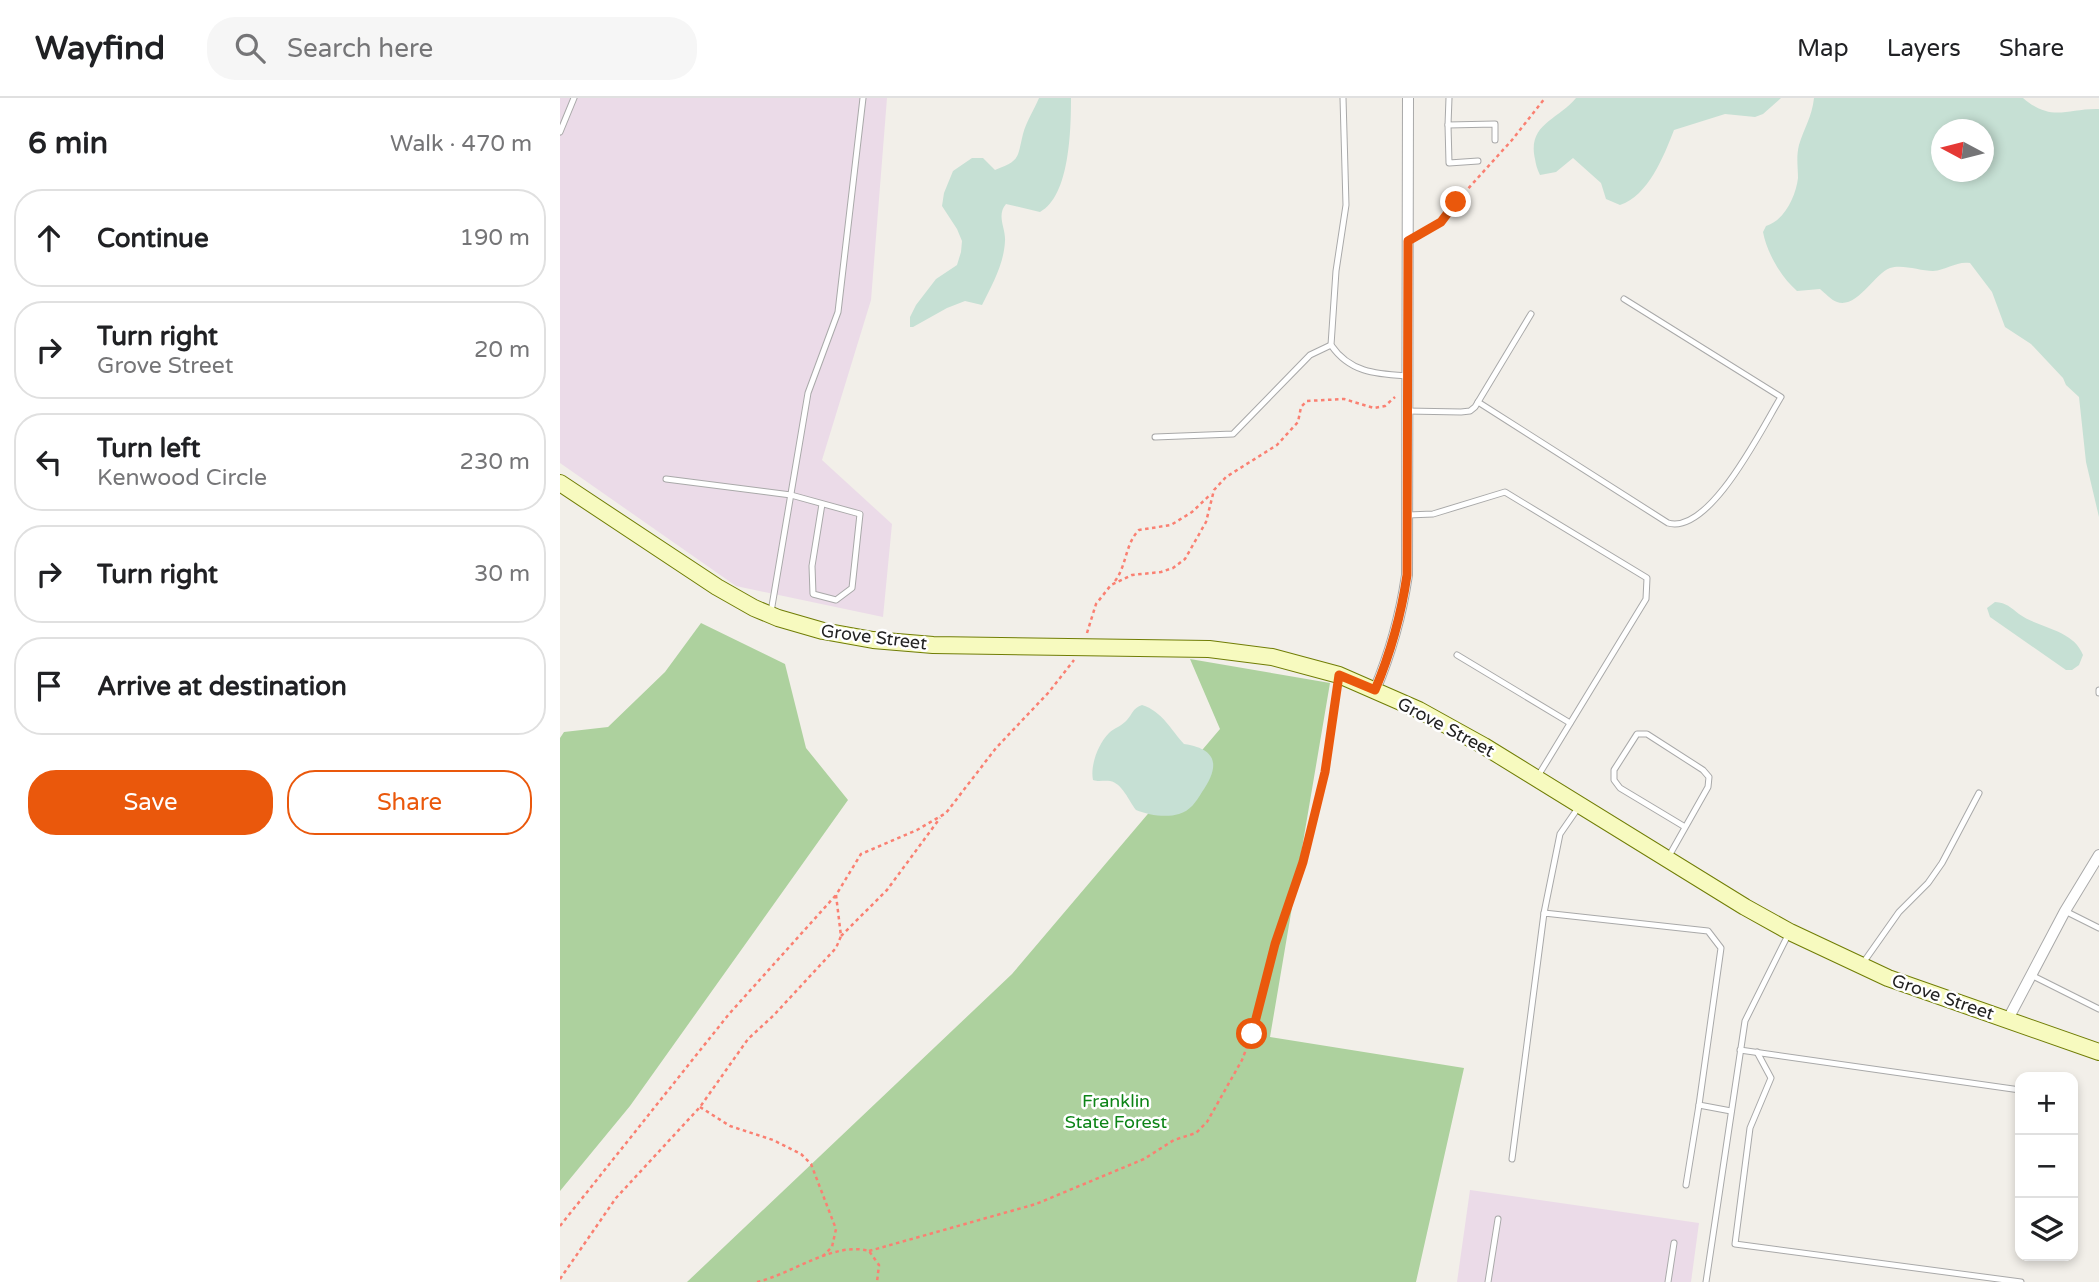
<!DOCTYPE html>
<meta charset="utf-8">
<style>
body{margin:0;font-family:"Varela Round",sans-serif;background:#f6f6f6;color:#202124}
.controls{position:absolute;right:21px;bottom:21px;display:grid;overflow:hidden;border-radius:14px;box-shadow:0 4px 10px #0003}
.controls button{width:63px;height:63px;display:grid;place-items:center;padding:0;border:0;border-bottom:2px solid #e0e0e0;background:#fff;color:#202124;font:35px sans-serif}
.compass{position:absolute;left:1371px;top:21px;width:63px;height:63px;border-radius:50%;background:#fff;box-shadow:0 4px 10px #0003;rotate:277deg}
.stop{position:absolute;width:21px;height:21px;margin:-16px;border:5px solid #ea580c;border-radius:50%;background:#fff}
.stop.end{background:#ea580c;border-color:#fff;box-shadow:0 2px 7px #0008}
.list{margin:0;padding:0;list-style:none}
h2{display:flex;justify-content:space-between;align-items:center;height:91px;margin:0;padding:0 28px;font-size:30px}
h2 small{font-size:23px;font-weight:400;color:#757577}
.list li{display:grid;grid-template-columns:46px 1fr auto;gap:21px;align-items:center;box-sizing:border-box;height:98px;margin:0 14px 14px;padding:0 14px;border:2px solid #e0e0e0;border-radius:28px}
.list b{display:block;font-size:26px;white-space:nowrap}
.list p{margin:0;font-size:23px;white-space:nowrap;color:#757577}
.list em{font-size:23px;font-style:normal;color:#757577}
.actions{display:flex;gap:14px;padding:21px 28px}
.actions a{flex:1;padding:16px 0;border:2px solid #ea580c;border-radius:28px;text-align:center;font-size:24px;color:#ea580c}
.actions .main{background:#ea580c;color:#fff}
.icon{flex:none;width:38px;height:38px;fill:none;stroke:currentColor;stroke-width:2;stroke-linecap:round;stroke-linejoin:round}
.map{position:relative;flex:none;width:1539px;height:1184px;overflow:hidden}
header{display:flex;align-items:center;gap:42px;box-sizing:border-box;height:98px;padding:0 35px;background:#fff;border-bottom:2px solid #e0e0e0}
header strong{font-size:33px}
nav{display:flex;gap:38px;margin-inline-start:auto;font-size:24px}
.search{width:490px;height:63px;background:#f6f6f6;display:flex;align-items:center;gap:18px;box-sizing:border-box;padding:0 24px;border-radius:28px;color:#757577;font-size:26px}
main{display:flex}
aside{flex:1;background:#fff}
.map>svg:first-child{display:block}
.industrial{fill:#ebdbe8}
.forest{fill:#add19e}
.wetland{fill:#c6e0d4;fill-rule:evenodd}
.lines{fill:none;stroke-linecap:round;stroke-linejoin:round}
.service-casing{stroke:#a9a9a9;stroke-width:7}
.minor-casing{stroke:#a9a9a9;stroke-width:12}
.secondary-casing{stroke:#707d05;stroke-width:18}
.path{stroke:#fa8072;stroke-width:2.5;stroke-dasharray:3.5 3.5;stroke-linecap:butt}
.service{stroke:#fff;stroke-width:5}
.minor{stroke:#fff;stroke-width:10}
.secondary{stroke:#f7fabf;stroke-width:16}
.route{stroke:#ea580c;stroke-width:9}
.labels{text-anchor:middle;stroke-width:5;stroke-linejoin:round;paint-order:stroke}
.street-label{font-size:18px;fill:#222;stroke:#fff}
.park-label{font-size:18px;fill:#0c8416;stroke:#fff}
</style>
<header>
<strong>Wayfind</strong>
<div class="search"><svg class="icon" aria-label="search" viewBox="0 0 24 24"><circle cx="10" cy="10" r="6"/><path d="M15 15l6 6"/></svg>Search here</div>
<nav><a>Map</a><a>Layers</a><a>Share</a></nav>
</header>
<main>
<aside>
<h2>6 min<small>Walk · 470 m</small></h2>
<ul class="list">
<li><svg class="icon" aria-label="ahead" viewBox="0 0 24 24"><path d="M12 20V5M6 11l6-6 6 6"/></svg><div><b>Continue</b></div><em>190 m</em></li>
<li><svg class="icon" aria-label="right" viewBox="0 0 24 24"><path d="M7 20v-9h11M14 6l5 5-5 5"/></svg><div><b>Turn right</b><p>Grove Street</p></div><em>20 m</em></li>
<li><svg class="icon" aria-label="left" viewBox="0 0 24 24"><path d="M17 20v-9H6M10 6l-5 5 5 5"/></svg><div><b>Turn left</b><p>Kenwood Circle</p></div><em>230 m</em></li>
<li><svg class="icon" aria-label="right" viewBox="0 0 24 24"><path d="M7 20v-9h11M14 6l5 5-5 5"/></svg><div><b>Turn right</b></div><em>30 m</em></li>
<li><svg class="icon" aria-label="arrive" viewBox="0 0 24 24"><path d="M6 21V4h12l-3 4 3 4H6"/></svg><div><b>Arrive at destination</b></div></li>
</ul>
<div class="actions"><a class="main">Save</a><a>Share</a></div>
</aside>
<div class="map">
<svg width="1539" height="1184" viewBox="0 0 1539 1184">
<rect width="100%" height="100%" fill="#f2efe9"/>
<g class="industrial">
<polygon points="0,0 327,0 311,202 262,362 332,426 323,519 176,488 0,365"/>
<polygon points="910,1092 1139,1125 1131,1184 897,1184"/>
</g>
<g class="forest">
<polygon points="141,525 225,566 246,650 288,702 70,1008 0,1093 0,640 4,634 48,629 105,574"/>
<polygon points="630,561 770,585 710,939 904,970 856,1184 127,1184 452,876 660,631"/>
</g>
<g class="wetland">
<path d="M479,0h32c0,31 -1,98 -31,114l-34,-8c-10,12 0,24 -1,37 -1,23 -13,44 -23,64l-17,-4 -18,7 -34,19h-3v-10l6,-12 20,-26 21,-14 4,-13 1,-11 -5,-12 -15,-23 2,-13 9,-22 19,-13h11l12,12c26,-10 22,-12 28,-36 3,-12 11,-24 16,-36z"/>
<path d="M1016,0h205l-18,16 -8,3 -30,-3 -51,16c-10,26 -26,66 -54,75l-14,-6 -5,-16 -28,-25 -17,14 -16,3c-3,-6 -4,-10 -5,-16 -8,-35 23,-39 41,-61z"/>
<path d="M1254,0h209c29,25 44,10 76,11v408l-13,-55 -7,-65 -13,-12 -3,-7 -32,-34 -26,-17 -13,-35 -22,-29c-14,-2 -23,7 -37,8 -13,0 -30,-7 -43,-3 -16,6 -33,41 -53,34 -6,-2 -12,-9 -17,-13l-23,2c-16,-14 -30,-38 -34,-59l3,-6c18,-5 30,-30 32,-48 0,-11 -2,-21 1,-33 5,-17 13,-28 15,-47zM1381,32h42v42h-42z"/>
<path d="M1435,504c12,1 15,5 24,12 21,15 54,15 64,41l-4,10 -7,5h-6l-76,-53 -3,-9z"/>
<path d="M582,607c20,6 29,25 42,39 34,5 36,22 18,48 -6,10 -12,19 -23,22 -13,4 -31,1 -43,-4 -7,-9 -14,-27 -26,-29 -7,-1 -11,1 -17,-1 -3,-14 5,-36 16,-47 5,-5 13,-7 18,-13 6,-7 6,-12 15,-15z"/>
</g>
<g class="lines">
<defs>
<g id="service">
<path d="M783,0l3,107 -10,66 -5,74c19,28 46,29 76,31"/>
<polyline points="889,0 888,27 935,26 935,42"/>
<polyline points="888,27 889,65 918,63"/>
<polyline points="0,34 14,0"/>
<path d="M918,304l190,121c42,12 94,-95 113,-126l-157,-98"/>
<polyline points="847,313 901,314 910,313 915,309 971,216"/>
<polyline points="595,339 673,336 750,257 771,247"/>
<polyline points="106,381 231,397 300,416 292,490 276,502 253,496 252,468 262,406"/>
<polyline points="848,417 873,416 945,394 1087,480 1086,501 978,678"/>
<polyline points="211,514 248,295 278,214 303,0"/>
<polyline points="897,557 1010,625"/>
<polyline points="1539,592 1539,595"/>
<polyline points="1109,758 1148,689 1149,679 1143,672 1087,636 1077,636 1054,672 1054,682 1060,690 1125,729"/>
<polyline points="1505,813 1539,830"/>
<polyline points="984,815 1000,736 1018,710"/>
<polyline points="1303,865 1339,814 1368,785 1382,765 1419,695"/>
<polyline points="1471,877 1539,911"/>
<polyline points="1180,952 1460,992"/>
<polyline points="1197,954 1211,980 1190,1030 1175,1146 1461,1184"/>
<polyline points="952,1061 984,815 1148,833 1161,850 1139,1007 1171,1013"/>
<polyline points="1126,1087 1139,1007"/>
<polyline points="928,1184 938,1121"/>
<polyline points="1108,1184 1114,1145"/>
<polyline points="1146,1184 1185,923 1228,837"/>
</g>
<g id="minor">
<path d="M815,592c16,-38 26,-74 32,-115l1,-477"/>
<polyline points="1448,921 1505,813 1539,757"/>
</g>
<polyline id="secondary" points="0,385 157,489 194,510 218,520 263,533 313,542 373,547 649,551 712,559 779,577 859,612 924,648 1185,809 1230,834 1328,880 1539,954"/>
</defs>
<use href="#service" class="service-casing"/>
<use href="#minor" class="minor-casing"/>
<use href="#secondary" class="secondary-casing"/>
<g class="path">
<polyline points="858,137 885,120 896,104 952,42 985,0"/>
<path d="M555,483c12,-16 10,-37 24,-51l32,-5 21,-13 19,-18"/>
<polyline points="527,535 536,506 551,487 572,477 601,474 613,470 625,461 646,424 654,392 666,379 717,347 738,324 741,309 747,303 784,301 814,310 825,308 835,299"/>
<polyline points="281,838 327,792 380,720"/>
<polyline points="140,1009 170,1028 213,1042 241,1056 251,1066 276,1131 272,1149 262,1159"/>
<polyline points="0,1128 169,916 276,797"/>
<polyline points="309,1153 476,1106 584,1061 614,1042 636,1035 647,1024 682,962 692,936 715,846 743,764 765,675 777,591"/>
<polyline points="0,1181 56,1100 140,1009 188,941 214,917 276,850 281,838 276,797 301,756 357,732 386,715 436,650 489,594 514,562"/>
<path d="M197,1184c35,-8 77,-41 112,-31l10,14 -2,17"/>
</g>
<use href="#service" class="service"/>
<use href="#minor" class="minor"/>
<use href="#secondary" class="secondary"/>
</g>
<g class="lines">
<path class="route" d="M692,936l23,-90 28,-82 22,-90 14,-97 36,15c16,-38 26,-74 32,-115l1,-334 33,-19 15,-20"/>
</g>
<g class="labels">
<g class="street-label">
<text transform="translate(314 539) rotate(7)" y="6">Grove Street</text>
<text transform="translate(886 629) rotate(28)" y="6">Grove Street</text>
<text transform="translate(1383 899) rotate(19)" y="6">Grove Street</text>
</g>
<g class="park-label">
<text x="556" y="1009">Franklin<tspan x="556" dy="21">State Forest</tspan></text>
</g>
</g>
</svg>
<div class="controls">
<button>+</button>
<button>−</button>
<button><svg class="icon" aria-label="layers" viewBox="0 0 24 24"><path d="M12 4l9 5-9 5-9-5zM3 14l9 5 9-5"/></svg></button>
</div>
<svg class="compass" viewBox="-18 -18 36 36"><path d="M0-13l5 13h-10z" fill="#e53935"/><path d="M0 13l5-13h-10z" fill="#757577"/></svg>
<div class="stop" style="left:692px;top:936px"></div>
<div class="stop end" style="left:896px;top:104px"></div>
</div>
</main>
